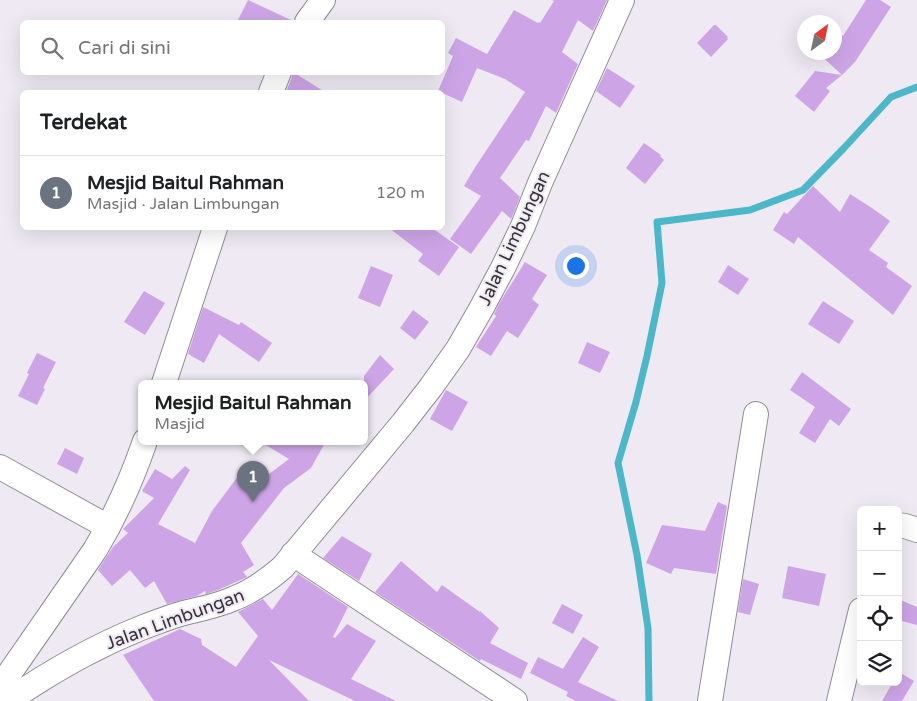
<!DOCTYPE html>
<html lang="id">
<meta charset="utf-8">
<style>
body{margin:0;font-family:"Varela Round",sans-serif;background:#f6f6f6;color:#202124}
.controls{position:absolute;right:15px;bottom:15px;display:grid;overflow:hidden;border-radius:8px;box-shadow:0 5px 20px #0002}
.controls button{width:45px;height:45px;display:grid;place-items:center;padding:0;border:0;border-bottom:1px solid #e0e0e0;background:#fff;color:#202124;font:25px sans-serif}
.compass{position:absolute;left:797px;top:15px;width:45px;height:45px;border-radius:50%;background:#fff;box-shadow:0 5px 20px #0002;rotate:33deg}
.you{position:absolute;left:575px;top:265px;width:18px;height:18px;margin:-12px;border:4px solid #fff;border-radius:50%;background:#1a73e8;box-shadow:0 0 0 8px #1a73e833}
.badge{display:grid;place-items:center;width:32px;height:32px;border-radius:50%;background:#ea580c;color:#fff;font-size:16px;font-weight:700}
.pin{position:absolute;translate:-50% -41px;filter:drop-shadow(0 1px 2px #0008)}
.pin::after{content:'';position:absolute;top:26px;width:18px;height:15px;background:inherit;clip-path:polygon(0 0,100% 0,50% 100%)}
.popup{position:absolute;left:138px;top:380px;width:230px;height:65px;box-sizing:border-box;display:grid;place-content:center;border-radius:8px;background:#fff;filter:drop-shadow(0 1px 4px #0005);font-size:16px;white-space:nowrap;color:#757577}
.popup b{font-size:19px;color:#202124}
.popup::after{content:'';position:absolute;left:50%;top:100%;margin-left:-10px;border:10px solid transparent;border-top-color:#fff}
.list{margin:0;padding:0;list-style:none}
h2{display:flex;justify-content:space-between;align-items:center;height:65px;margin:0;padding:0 20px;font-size:21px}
h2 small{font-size:16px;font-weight:400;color:#757577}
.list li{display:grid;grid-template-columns:32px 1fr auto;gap:15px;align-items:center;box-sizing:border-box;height:75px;padding:0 20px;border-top:1px solid #e0e0e0}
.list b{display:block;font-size:19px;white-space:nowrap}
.list p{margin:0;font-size:16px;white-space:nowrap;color:#757577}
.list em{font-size:16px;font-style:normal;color:#757577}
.icon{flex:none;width:28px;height:28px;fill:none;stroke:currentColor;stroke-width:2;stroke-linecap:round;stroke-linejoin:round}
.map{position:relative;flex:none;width:917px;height:701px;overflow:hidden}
.search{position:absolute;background:#fff;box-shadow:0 5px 20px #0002;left:20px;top:20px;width:425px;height:55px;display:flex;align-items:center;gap:12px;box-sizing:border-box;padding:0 18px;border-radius:8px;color:#757577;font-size:19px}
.panel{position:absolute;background:#fff;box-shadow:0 5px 20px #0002;left:20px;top:90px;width:425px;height:140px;border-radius:8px}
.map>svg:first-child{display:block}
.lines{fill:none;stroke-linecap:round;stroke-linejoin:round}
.stream{stroke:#4bb7c9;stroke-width:7}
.building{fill:#cda5e7}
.street-casing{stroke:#908b94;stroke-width:26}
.street{stroke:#fff;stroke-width:24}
.labels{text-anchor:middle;stroke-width:4;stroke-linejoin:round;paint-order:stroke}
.street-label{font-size:18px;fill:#343236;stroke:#efe9f3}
</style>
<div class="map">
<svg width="917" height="701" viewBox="0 0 917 701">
<rect width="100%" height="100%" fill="#efe9f3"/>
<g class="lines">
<polyline class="stream" points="649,701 648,628 637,555 618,463 636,402 647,356 662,283 657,222 750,210 803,190 844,148 891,97 917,87"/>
</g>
<g class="building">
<polygon points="248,0 293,21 294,22 237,22"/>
<polygon points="552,0 607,0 593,31 578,20 562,52 578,64 556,113 546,106 529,141 526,140 500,178 520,197 511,219 502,211 471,254 450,239 481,196 464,186 474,169 525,92 505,79 477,68 462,102 438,91 453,56 448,53 456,38 487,54 514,10 538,23 539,22 540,23 554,1"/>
<polygon points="866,0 880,0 891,7 855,62 842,75 817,52 834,52 834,28 843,36"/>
<polygon points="714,25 716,25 728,37 727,38 728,39 711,57 697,43"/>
<polygon points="607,68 635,86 620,108 596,91"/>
<polygon points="815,71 842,75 826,88 830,91 814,112 795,96"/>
<polygon points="292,72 293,72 325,92 286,92 292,77"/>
<polygon points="644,143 661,155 660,156 664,160 645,184 626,168"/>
<polygon points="813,186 840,212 850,194 872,208 890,221 869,250 888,263 886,267 912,286 893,315 798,237 794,244 773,230 784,212 787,214"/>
<polygon points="389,228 432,228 459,247 439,276 418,261 423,254"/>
<polygon points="525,262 547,275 532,299 539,305 518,338 507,331 491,356 476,347 496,316 494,314 500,302"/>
<polygon points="728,265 749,279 738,295 718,282"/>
<polygon points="371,266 393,275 380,307 358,298"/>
<polygon points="144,291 165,303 145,335 124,322"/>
<polygon points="823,301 854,321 839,344 808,324"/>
<polygon points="203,307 239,325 241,322 272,343 259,362 219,334 204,363 188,354"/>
<polygon points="413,310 429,322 415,340 400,328"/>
<polygon points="587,342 610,352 600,373 578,363"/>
<polygon points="37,353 56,362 43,388 45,389 37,405 18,396 29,374 27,373"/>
<polygon points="380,355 394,369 364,401 364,376"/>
<polygon points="802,372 851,409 839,426 830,419 815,443 799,433 815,407 790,390"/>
<polygon points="446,390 468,402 452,431 430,419"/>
<polygon points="259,441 326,441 311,468 284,488 241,543 254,565 243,572 247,577 218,590 206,594 205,591 197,596 167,604 154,581 145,588 130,570 112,586 98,570 113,547 128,533 123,529 154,498 142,491 155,469 172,479 185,466 190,470 158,524 195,543 212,511 239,475 253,486 289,459"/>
<polygon points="65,448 84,458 77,474 57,464"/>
<polygon points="718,502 727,506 716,574 674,568 671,574 646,563 662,525 705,531"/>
<polygon points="342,536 372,554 359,581 323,558"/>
<polygon points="401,561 437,592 442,585 480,612 480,611 499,628 490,643 528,663 521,679 481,659 480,661 375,592"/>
<polygon points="788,566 826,574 819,606 782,598"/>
<polygon points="298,574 348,607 333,637 335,638 347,624 376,641 351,679 396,701 355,701 269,660 309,701 154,701 123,655 180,629 201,639 202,645 236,667 258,636 238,612 263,599 272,610"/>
<polygon points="743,579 759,584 750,615 738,612"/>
<polygon points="898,599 917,607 917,625 898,620"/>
<polygon points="562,604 583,615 573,634 552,623"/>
<polygon points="583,637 599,647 578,682 618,701 576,701 566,696 568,692 530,673 538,657 563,669"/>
<polygon points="899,672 914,681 902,701 882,701 893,682 898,682"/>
</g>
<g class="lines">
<defs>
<g id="street">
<polyline points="307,22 323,0"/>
<polyline points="271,92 279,72"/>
<polyline points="164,383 215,228"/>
<polyline points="0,467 108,527"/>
<polyline points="898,525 905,526 917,530"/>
<polyline points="293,554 515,701"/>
<path d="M0,687l95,-137c21,-35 37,-71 50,-109"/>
<path d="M8,701c42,-29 86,-54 133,-73 13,-5 26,-10 39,-14 19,-5 38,-8 55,-16 18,-7 33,-18 48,-31l120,-144 28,-36 27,-38 23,-40 22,-41 20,-42 17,-43 82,-183"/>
<polyline points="710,701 756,414"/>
<polyline points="839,701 861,610"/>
</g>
</defs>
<use href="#street" class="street-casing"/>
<use href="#street" class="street"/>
</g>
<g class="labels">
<g class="street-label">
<text transform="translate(514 238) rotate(-65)" y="6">Jalan Limbungan</text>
<text transform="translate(175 619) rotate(-20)" y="6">Jalan Limbungan</text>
</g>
</g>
</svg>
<div class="controls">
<button>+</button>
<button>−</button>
<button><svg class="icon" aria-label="locate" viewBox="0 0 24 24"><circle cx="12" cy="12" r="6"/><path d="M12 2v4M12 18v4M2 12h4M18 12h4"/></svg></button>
<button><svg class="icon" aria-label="layers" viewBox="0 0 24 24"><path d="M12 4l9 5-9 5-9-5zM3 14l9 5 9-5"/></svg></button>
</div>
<svg class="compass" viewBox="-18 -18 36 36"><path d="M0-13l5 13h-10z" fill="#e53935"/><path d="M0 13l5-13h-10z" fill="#757577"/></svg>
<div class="you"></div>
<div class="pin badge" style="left:253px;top:502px;background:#6b7280">1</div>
<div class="popup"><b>Mesjid Baitul Rahman</b>Masjid</div>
<div class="search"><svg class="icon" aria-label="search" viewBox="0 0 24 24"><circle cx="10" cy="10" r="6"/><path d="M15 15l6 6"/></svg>Cari di sini</div>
<section class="panel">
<h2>Terdekat<small></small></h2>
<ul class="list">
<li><span class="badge" style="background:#6b7280">1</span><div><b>Mesjid Baitul Rahman</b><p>Masjid · Jalan Limbungan</p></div><em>120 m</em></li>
</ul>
</section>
</div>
